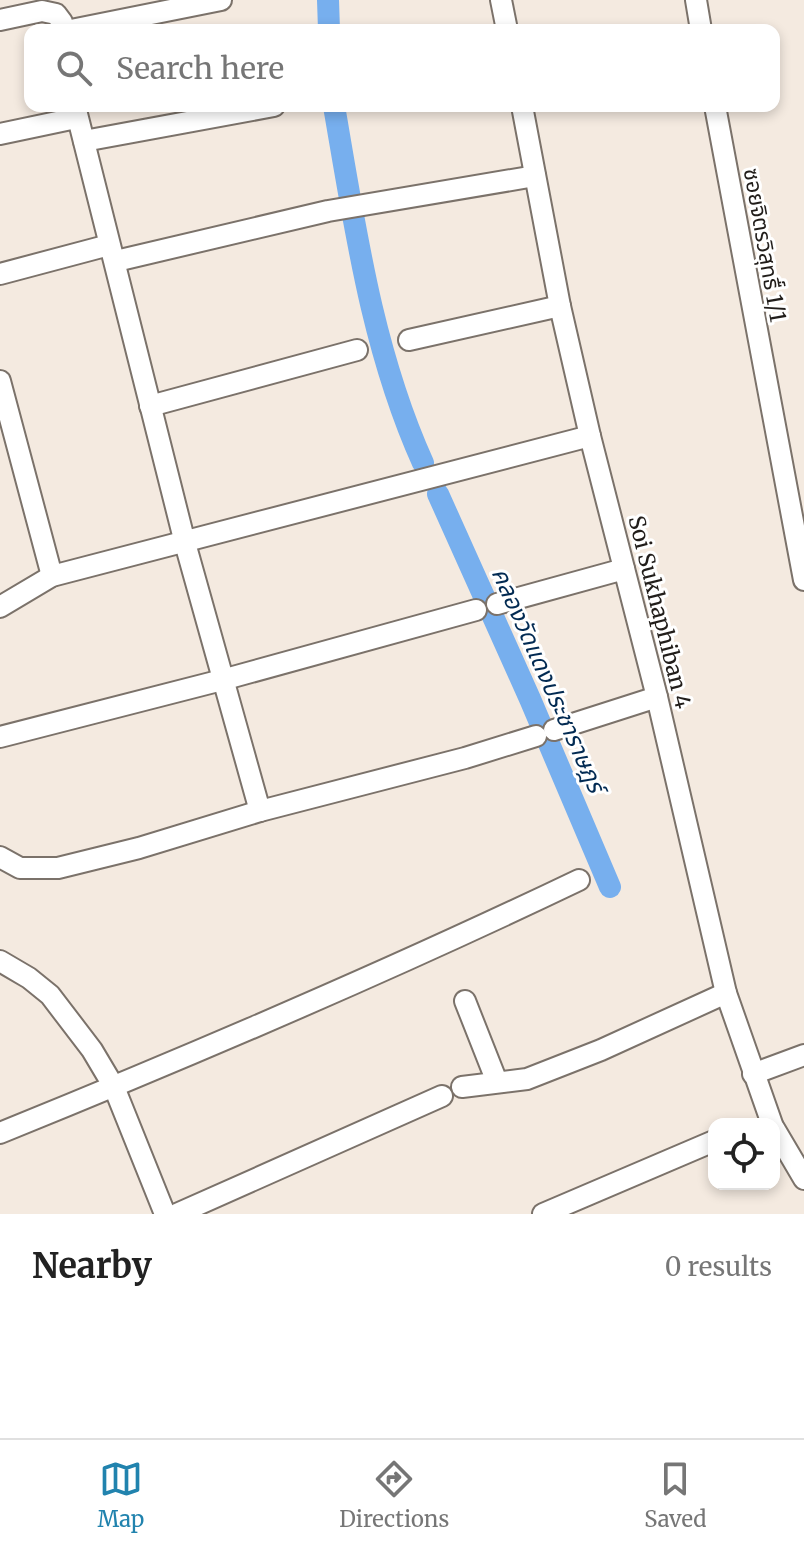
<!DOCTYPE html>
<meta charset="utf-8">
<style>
body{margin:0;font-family:Merriweather,"Noto Sans Thai",serif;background:#f6f6f6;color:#222}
.controls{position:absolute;right:24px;bottom:24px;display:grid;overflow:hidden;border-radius:16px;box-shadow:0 4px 12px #0003}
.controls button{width:72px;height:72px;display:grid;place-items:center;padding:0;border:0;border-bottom:2px solid #e0e0e0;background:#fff;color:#222;font:40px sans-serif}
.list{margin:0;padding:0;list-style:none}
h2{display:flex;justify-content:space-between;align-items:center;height:104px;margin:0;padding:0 32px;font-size:34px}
h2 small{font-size:26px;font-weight:400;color:#767676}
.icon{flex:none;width:44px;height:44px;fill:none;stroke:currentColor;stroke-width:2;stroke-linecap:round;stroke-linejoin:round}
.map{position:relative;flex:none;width:804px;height:1214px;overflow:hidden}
.search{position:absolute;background:#fff;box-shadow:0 4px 12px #0003;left:24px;right:24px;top:24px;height:88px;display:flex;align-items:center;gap:20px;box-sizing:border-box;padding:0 28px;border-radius:16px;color:#767676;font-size:30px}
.sheet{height:224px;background:#fff}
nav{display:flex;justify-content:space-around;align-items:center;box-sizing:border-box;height:112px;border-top:2px solid #e0e0e0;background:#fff;font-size:22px;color:#767676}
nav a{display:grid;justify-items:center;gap:4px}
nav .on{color:#2183ae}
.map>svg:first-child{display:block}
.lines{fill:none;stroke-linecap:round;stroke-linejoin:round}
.canal{stroke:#77afee;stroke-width:22}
.minor-casing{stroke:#7b726a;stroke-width:24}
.minor{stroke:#fff;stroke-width:20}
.labels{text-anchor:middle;stroke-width:6;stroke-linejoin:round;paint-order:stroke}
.street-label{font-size:22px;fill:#211d1a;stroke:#fff}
.water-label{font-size:24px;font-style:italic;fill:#022a52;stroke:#fff}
</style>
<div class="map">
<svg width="804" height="1214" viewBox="0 0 804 1214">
<rect width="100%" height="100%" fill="#f4eae0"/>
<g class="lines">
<g class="canal">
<polyline points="328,0 329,30"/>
<path d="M334,106c21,121 38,244 89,357"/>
<polyline points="438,494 530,699 610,887"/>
</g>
<defs>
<g id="minor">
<polyline points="501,0 507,30"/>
<polyline points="696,0 701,30"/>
<polyline points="0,20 42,11 56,14 62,22 63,30"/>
<polyline points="71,30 221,0"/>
<polyline points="75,106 185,543 260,811"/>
<polyline points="522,106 560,306 590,436 657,697 726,993 772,1124"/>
<polyline points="715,106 804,580"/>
<polyline points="0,134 76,118"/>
<polyline points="84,141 274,106"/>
<polyline points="116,261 328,211 535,176"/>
<polyline points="0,274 109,245"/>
<polyline points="409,340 560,306"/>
<polyline points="0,381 52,576"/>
<polyline points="150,406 357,350"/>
<polyline points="497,604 624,569"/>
<polyline points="0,607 52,576 590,436"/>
<polyline points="554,730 657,697"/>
<polyline points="0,737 222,680 476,610"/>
<polyline points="0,857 20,868 58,868 139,848 260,811 465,758 536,736"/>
<polyline points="0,961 29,978 50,995 92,1050 114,1087 165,1214"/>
<polyline points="465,1001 497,1082"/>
<polyline points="753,1074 804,1055"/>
<polyline points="462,1087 527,1079 601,1050 726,993"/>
<polyline points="774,1128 804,1179"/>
<path d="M0,1133c195,-79 389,-162 579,-253"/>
<polyline points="177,1214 442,1096"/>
<polyline points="543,1214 714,1141"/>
</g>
</defs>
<use href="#minor" class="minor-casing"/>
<use href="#minor" class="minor"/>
</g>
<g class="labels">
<g class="street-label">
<text transform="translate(765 245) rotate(80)" y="8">ซอยจิตรวิสุทธื์ 1/1</text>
<text transform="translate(660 612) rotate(76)" y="8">Soi Sukhaphiban 4</text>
</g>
<g class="water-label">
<text transform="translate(548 680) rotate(66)" y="8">คลองวัดแดงประชาราษฎร์</text>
</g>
</g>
</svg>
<div class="controls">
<button><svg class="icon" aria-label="locate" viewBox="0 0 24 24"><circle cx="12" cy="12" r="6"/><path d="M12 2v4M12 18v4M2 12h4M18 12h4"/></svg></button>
</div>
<div class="search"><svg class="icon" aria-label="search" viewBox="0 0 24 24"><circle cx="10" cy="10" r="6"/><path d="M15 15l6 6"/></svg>Search here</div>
</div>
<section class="sheet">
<h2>Nearby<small>0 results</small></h2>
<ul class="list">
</ul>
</section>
<nav>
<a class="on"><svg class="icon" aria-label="map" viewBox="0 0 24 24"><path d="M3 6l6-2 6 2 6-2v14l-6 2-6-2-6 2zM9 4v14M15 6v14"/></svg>Map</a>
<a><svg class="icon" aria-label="directions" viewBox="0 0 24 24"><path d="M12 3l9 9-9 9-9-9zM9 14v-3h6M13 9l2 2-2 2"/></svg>Directions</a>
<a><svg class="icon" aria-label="saved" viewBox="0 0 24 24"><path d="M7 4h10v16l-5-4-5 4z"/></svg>Saved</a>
</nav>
